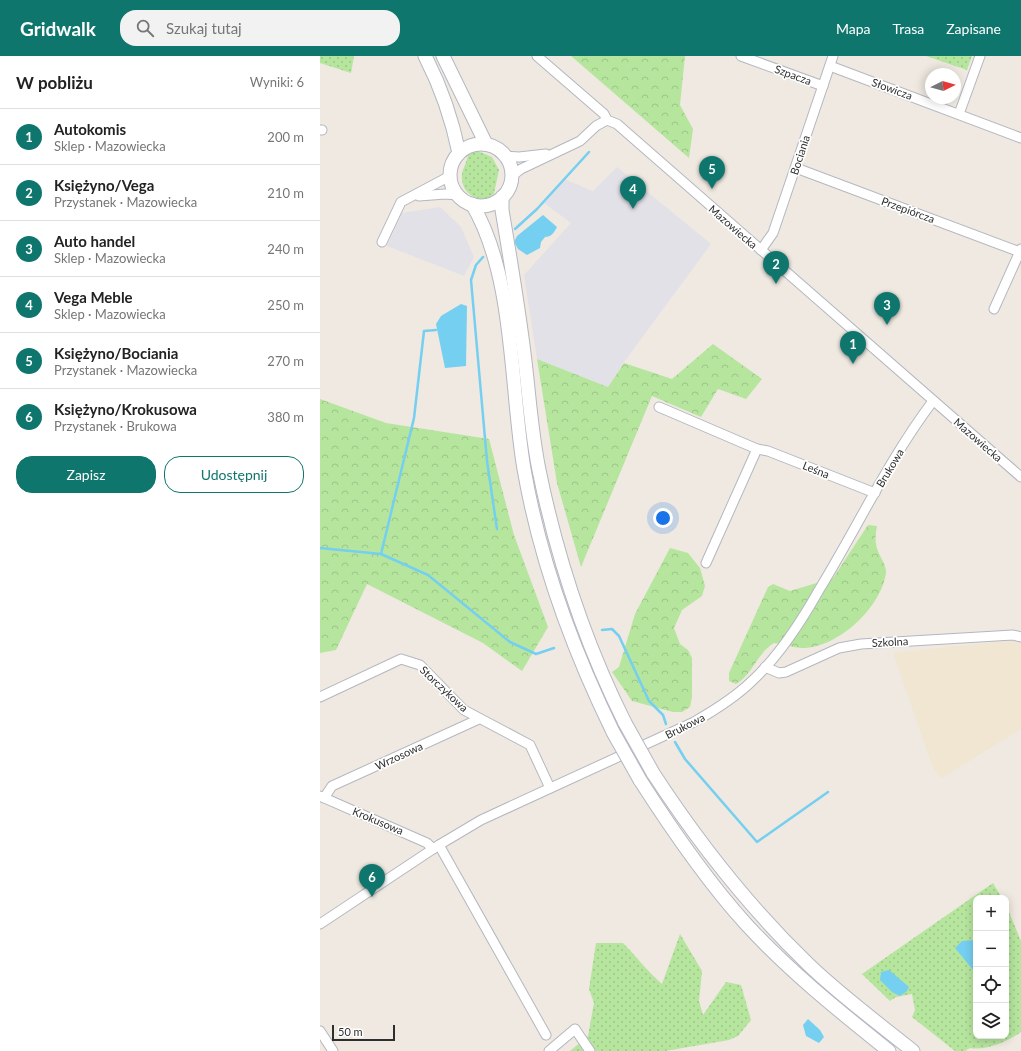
<!DOCTYPE html>
<html lang="pl">
<meta charset="utf-8">
<style>
body{margin:0;font-family:Lato,sans-serif;background:#f2f2f2;color:#222}
.controls{position:absolute;right:12px;bottom:12px;display:grid;overflow:hidden;border-radius:8px;box-shadow:0 2px 10px #0003}
.controls button{width:36px;height:36px;display:grid;place-items:center;padding:0;border:0;border-bottom:1px solid #e0e0e0;background:#fff;color:#222;font:20px sans-serif}
.compass{position:absolute;left:605px;top:12px;width:36px;height:36px;border-radius:50%;background:#fff;box-shadow:0 2px 10px #0003;rotate:85deg}
.scale{position:absolute;left:12px;bottom:10px;width:63px;box-sizing:border-box;padding-left:4px;border:2px solid #2e2e2e;border-top:0;font-size:11px;line-height:14px;white-space:nowrap;color:#2e2e2e;-webkit-text-stroke:3px #fff;paint-order:stroke}
.you{position:absolute;left:343px;top:462px;width:14px;height:14px;margin:-10px;border:3px solid #fff;border-radius:50%;background:#1a73e8;box-shadow:0 0 0 6px #1a73e833}
.badge{display:grid;place-items:center;width:26px;height:26px;border-radius:50%;background:#0f766e;color:#fff;font-size:13px;font-weight:700}
.pin{position:absolute;translate:-50% -33px;filter:drop-shadow(0 1px 2px #0008)}
.pin::after{content:'';position:absolute;top:21px;width:14px;height:12px;background:inherit;clip-path:polygon(0 0,100% 0,50% 100%)}
.list{margin:0;padding:0;list-style:none}
h2{display:flex;justify-content:space-between;align-items:center;height:52px;margin:0;padding:0 16px;font-size:17px}
h2 small{font-size:13px;font-weight:400;color:#767676}
.list li{display:grid;grid-template-columns:26px 1fr auto;gap:12px;align-items:center;box-sizing:border-box;height:56px;padding:0 16px;border-top:1px solid #e0e0e0}
.list b{display:block;font-size:15px;white-space:nowrap}
.list p{margin:0;font-size:13px;white-space:nowrap;color:#767676}
.list em{font-size:13px;font-style:normal;color:#767676}
.actions{display:flex;gap:8px;padding:12px 16px}
.actions a{flex:1;padding:9px 0;border:1px solid #0f766e;border-radius:16px;text-align:center;font-size:14px;color:#0f766e}
.actions .main{background:#0f766e;color:#fff}
.icon{flex:none;width:22px;height:22px;fill:none;stroke:currentColor;stroke-width:2;stroke-linecap:round;stroke-linejoin:round}
.map{position:relative;flex:none;width:701px;height:995px;overflow:hidden}
header{display:flex;align-items:center;gap:24px;box-sizing:border-box;height:56px;padding:0 20px;background:#0f766e;color:#fff}
header strong{font-size:19px}
nav{display:flex;gap:22px;margin-inline-start:auto;font-size:14px}
.search{width:280px;height:36px;background:#f2f2f2;display:flex;align-items:center;gap:10px;box-sizing:border-box;padding:0 14px;border-radius:16px;color:#767676;font-size:15px}
main{display:flex}
aside{flex:1;background:#fff}
.map>svg:first-child{display:block}
.industrial{fill:#e3e1e8}
.education{fill:#f0e6d1}
.grass{fill:url(#grass-dots)}
.forest{fill:url(#forest-crowns)}
.water{fill:#75cff0}
.lines{fill:none;stroke-linecap:round;stroke-linejoin:round}
.stream{stroke:#75cff0;stroke-width:2.5}
.street-casing{stroke:#b4b7c1;stroke-width:11}
.secondary-casing{stroke:#b4b7c1;stroke-width:15}
.street{stroke:#fff;stroke-width:9}
.secondary{stroke:#fff;stroke-width:13}
.secondary-bridge-casing{stroke:#b4b7c1;stroke-width:15;stroke-linecap:butt}
.secondary-bridge{stroke:#fff;stroke-width:13}
.labels{text-anchor:middle;stroke-width:3.5;stroke-linejoin:round;paint-order:stroke}
.street-label{font-size:11px;fill:#2e2e2e;stroke:#fff}
</style>
<header>
<strong>Gridwalk</strong>
<div class="search"><svg class="icon" aria-label="search" viewBox="0 0 24 24"><circle cx="10" cy="10" r="6"/><path d="M15 15l6 6"/></svg>Szukaj tutaj</div>
<nav><a>Mapa</a><a>Trasa</a><a>Zapisane</a></nav>
</header>
<main>
<aside>
<h2>W pobliżu<small>Wyniki: 6</small></h2>
<ul class="list">
<li><span class="badge">1</span><div><b>Autokomis</b><p>Sklep · Mazowiecka</p></div><em>200 m</em></li>
<li><span class="badge">2</span><div><b>Księżyno/Vega</b><p>Przystanek · Mazowiecka</p></div><em>210 m</em></li>
<li><span class="badge">3</span><div><b>Auto handel</b><p>Sklep · Mazowiecka</p></div><em>240 m</em></li>
<li><span class="badge">4</span><div><b>Vega Meble</b><p>Sklep · Mazowiecka</p></div><em>250 m</em></li>
<li><span class="badge">5</span><div><b>Księżyno/Bociania</b><p>Przystanek · Mazowiecka</p></div><em>270 m</em></li>
<li><span class="badge">6</span><div><b>Księżyno/Krokusowa</b><p>Przystanek · Brukowa</p></div><em>380 m</em></li>
</ul>
<div class="actions"><a class="main">Zapisz</a><a>Udostępnij</a></div>
</aside>
<div class="map">
<svg width="701" height="995" viewBox="0 0 701 995">
<defs>
<pattern id="grass-dots" width="8" height="8" patternUnits="userSpaceOnUse"><rect width="8" height="8" fill="#b6e59e"/><path d="M2 2h.1M6 6h.1" fill="none" stroke="#9dc588" stroke-width="1.8" stroke-linecap="round"/></pattern>
<pattern id="forest-crowns" width="20" height="18" patternUnits="userSpaceOnUse"><rect width="20" height="18" fill="#b6e59e"/><path d="M2 6a3 3 0 1 1 6 0M12 15a3 3 0 1 1 6 0" fill="none" stroke="#9dc588"/></pattern>
</defs>
<rect width="100%" height="100%" fill="#efe9e1"/>
<g class="industrial">
<polygon points="297,111 391,188 304,306 288,331 217,303 204,219 251,167 224,147 244,123 273,135"/>
<polygon points="120,151 141,171 154,201 144,220 67,190 82,157"/>
</g>
<polygon class="education" points="701,585 701,673 622,722 613,712 573,597 676,586"/>
<g class="grass">
<polygon points="0,0 34,0 31,17 0,7"/>
<polygon points="606,0 652,0 647,14"/>
<path d="M158,95l14,6 7,13 -6,28c-16,5 -33,-5 -31,-24 1,-7 6,-13 6,-21z"/>
<path d="M673,827l9,15h-26v138h30v-131l15,36v91c-13,9 -34,19 -51,16l-5,3h-10l-43,-34 3,-7 -3,-16 -16,3 -6,4 -28,-27z"/>
<path d="M360,878l22,37 -3,30 4,14 23,-33 15,3 10,35 -13,16 -9,4 -64,11h-95l18,-15 6,-33 -5,-14 7,-46h27c14,14 24,28 39,41z"/>
</g>
<g class="forest">
<polygon points="251,0 365,0 360,49 373,73 369,102"/>
<polygon points="393,288 442,323 426,343 398,333 381,361 332,340 261,511 237,427 217,303 288,331 304,307 352,323"/>
<polygon points="0,343 66,367 169,383 194,479 228,571 202,615 163,587 47,528 16,594 0,597"/>
<path d="M548,469l9,1c-1,6 -2,13 -1,18 1,10 11,20 10,29 -5,35 -49,76 -85,75 -9,-1 -19,-4 -27,-5 -17,10 -21,31 -38,41l-7,-3v-8l39,-86 5,-3 17,7 43,-13z"/>
<polygon points="350,492 368,497 380,512 385,530 382,540 362,554 354,572 360,588 368,594 372,602 372,641 370,651 362,656 353,656 312,645 292,616 299,611 315,558"/>
</g>
<g class="water">
<path d="M223,159l14,12c-3,6 -6,10 -12,10l-4,5 -1,6 -13,7 -9,-6 -4,-7 3,-6z"/>
<polygon points="141,248 147,250 146,310 125,312 116,268 121,260"/>
<polygon points="656,884 656,913 653,914 635,892 642,885"/>
<polygon points="569,914 589,931 587,935 580,940 572,936 560,924 561,916"/>
<polygon points="488,963 500,974 504,981 499,987 486,980 483,969"/>
</g>
<g class="lines">
<g class="stream">
<polyline points="195,173 217,153 269,96"/>
<polyline points="163,201 156,209 151,224 167,405 177,473"/>
<polyline points="0,492 61,498 94,362 104,275 116,274"/>
<polyline points="61,498 108,519 190,586 216,598 234,592"/>
<polyline points="282,574 292,573 299,580 329,645 343,659 346,668"/>
<polyline points="355,686 365,703 437,786 508,736"/>
</g>
<defs>
<g id="street">
<polyline points="217,0 284,58 287,64 297,68 701,421"/>
<polyline points="421,0 503,30"/>
<polyline points="510,10 701,82"/>
<polyline points="639,58 660,0"/>
<polyline points="0,74 2,74"/>
<polyline points="185,100 199,101 226,98"/>
<polyline points="476,112 700,196"/>
<polyline points="192,120 201,113 260,85 276,70 287,64"/>
<polyline points="99,140 125,138 138,139"/>
<polyline points="62,186 81,146 130,120"/>
<polyline points="441,194 453,177 513,0"/>
<polyline points="674,253 701,193"/>
<polyline points="339,351 437,393 448,395 555,437"/>
<polyline points="386,507 437,393"/>
<polyline points="445,611 459,617 466,616 519,592 541,588 693,579 701,581"/>
<polyline points="0,641 81,603 100,609 144,654 210,689 230,732"/>
<polyline points="0,740 107,787 113,793"/>
<polyline points="4,742 12,730 159,663"/>
<polyline points="119,789 226,979"/>
<path d="M0,868l119,-79 42,-25 213,-98c21,-12 42,-25 59,-42 27,-25 48,-58 66,-90 38,-62 70,-131 114,-189"/>
<polyline points="0,975 13,995"/>
<polyline points="229,995 255,973 270,995"/>
</g>
<g id="secondary">
<path d="M105,0c16,31 27,63 34,97"/>
<polyline points="123,0 166,88"/>
<circle cx="161" cy="119" r="31"/>
<path d="M182,141v13c8,47 16,95 22,143 5,39 7,78 15,117 18,88 46,173 86,253"/>
<path d="M152,148c43,72 38,183 52,265 16,92 48,179 89,263"/>
<path d="M333,717c45,69 95,133 155,191 32,31 70,59 105,87"/>
<path d="M320,724c32,50 66,100 106,144 43,47 93,87 143,127"/>
</g>
</defs>
<use href="#street" class="street-casing"/>
<use href="#secondary" class="secondary-casing"/>
<use href="#street" class="street"/>
<use href="#secondary" class="secondary"/>
<defs>
<g id="secondary-bridge">
<polyline points="305,667 333,717"/>
<polyline points="293,676 320,724"/>
</g>
</defs>
<use href="#secondary-bridge" class="secondary-bridge-casing"/>
<use href="#secondary-bridge" class="secondary-bridge"/>
</g>
<g class="labels">
<g class="street-label">
<text transform="translate(473 19) rotate(20)" y="4">Szpacza</text>
<text transform="translate(572 33) rotate(20)" y="4">Słowicza</text>
<text transform="translate(480 99) rotate(-72)" y="4">Bociania</text>
<text transform="translate(588 154) rotate(20)" y="4">Przepiórcza</text>
<text transform="translate(413 171) rotate(41)" y="4">Mazowiecka</text>
<text transform="translate(658 384) rotate(41)" y="4">Mazowiecka</text>
<text transform="translate(570 412) rotate(-59)" y="4">Brukowa</text>
<text transform="translate(496 414) rotate(22)" y="4">Leśna</text>
<text transform="translate(570 586) rotate(-3)" y="4">Szkolna</text>
<text transform="translate(124 633) rotate(43)" y="4">Storczykowa</text>
<text transform="translate(365 670) rotate(-27)" y="4">Brukowa</text>
<text transform="translate(79 700) rotate(-25)" y="4">Wrzosowa</text>
<text transform="translate(58 765) rotate(23)" y="4">Krokusowa</text>
</g>
</g>
</svg>
<div class="controls">
<button>+</button>
<button>−</button>
<button><svg class="icon" aria-label="locate" viewBox="0 0 24 24"><circle cx="12" cy="12" r="6"/><path d="M12 2v4M12 18v4M2 12h4M18 12h4"/></svg></button>
<button><svg class="icon" aria-label="layers" viewBox="0 0 24 24"><path d="M12 4l9 5-9 5-9-5zM3 14l9 5 9-5"/></svg></button>
</div>
<svg class="compass" viewBox="-18 -18 36 36"><path d="M0-13l5 13h-10z" fill="#e53935"/><path d="M0 13l5-13h-10z" fill="#767676"/></svg>
<div class="scale">50 m</div>
<div class="you"></div>
<div class="pin badge" style="left:533px;top:308px">1</div>
<div class="pin badge" style="left:456px;top:228px">2</div>
<div class="pin badge" style="left:567px;top:269px">3</div>
<div class="pin badge" style="left:313px;top:153px">4</div>
<div class="pin badge" style="left:392px;top:133px">5</div>
<div class="pin badge" style="left:52px;top:841px">6</div>
</div>
</main>
